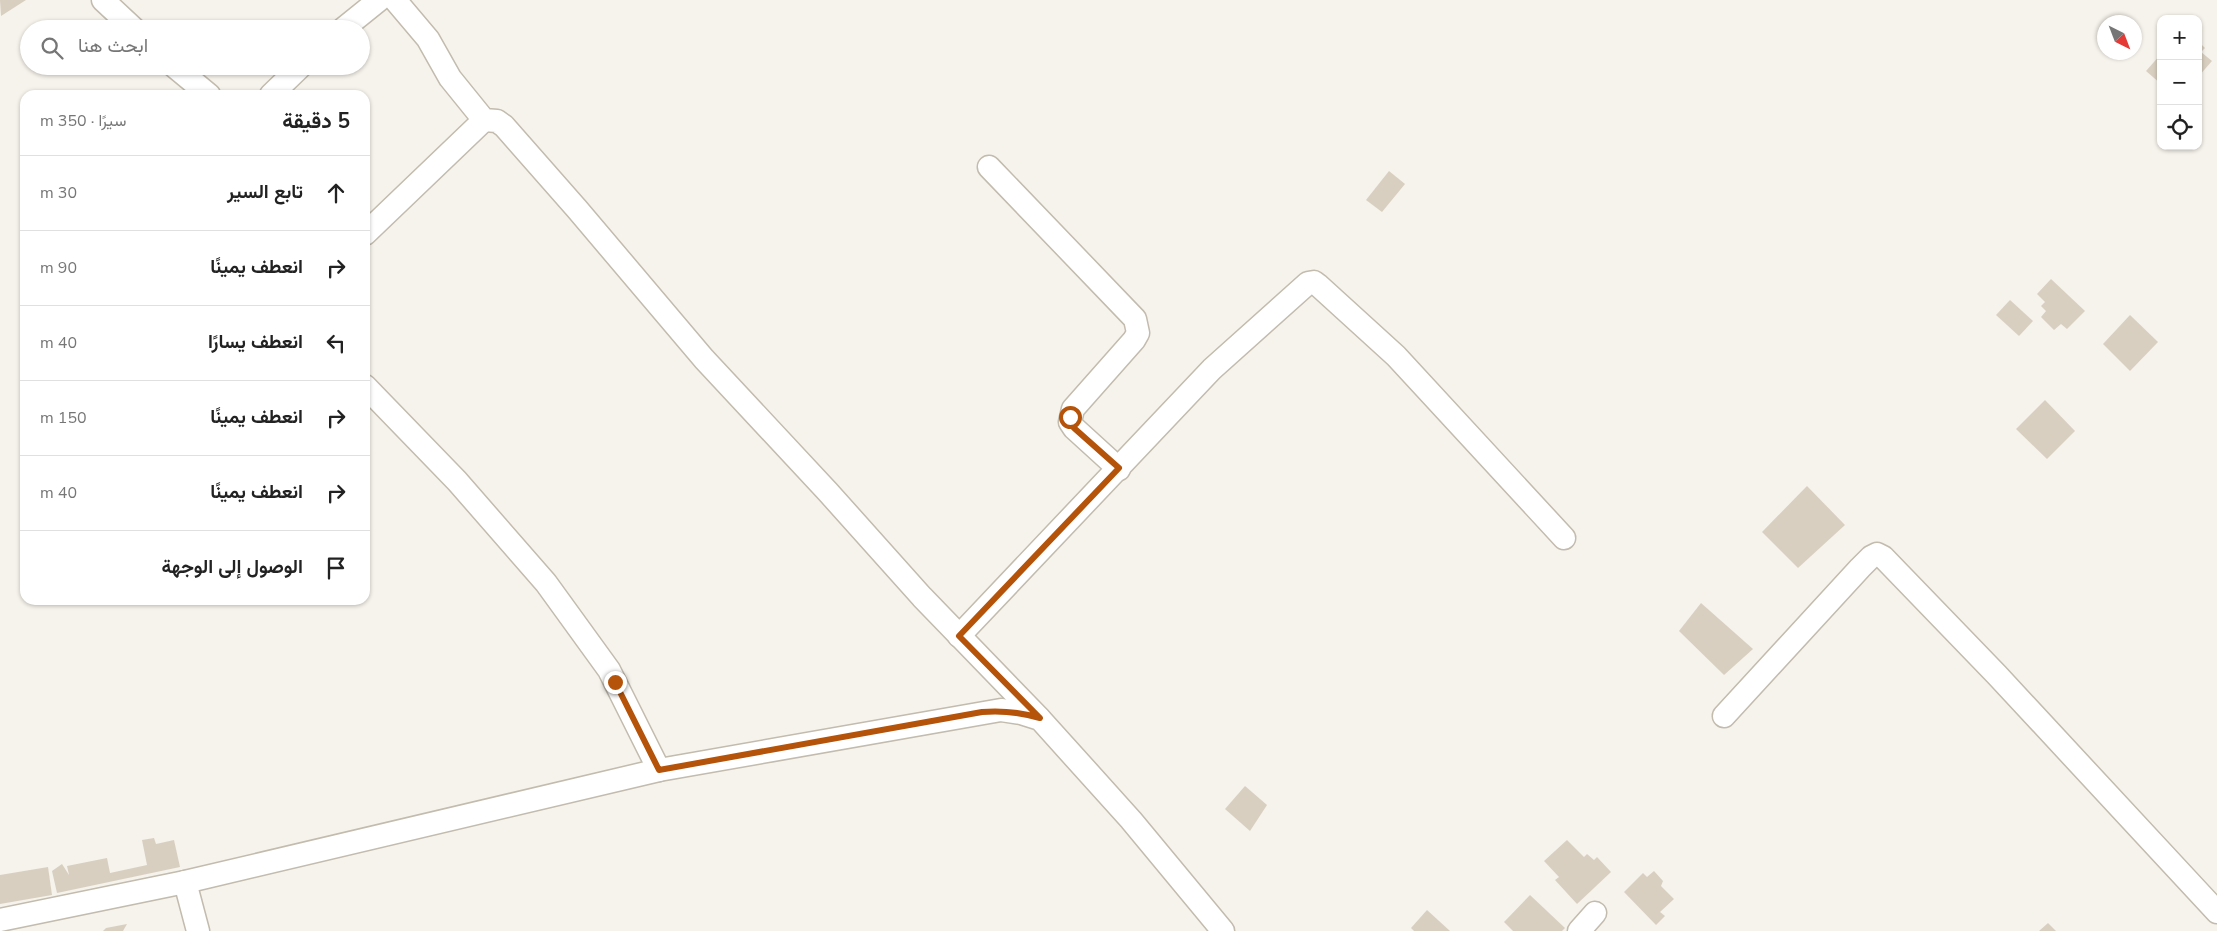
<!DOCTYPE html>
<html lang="ar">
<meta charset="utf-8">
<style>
body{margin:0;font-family:"Nunito Sans",Vazirmatn,sans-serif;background:#f6f6f6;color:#222;direction:rtl}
.controls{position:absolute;right:15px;top:15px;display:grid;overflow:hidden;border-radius:10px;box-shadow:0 1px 4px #0004}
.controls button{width:45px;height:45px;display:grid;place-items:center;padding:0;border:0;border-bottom:1px solid #e0e0e0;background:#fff;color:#222;font:25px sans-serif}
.compass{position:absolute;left:2097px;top:15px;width:45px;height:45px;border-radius:50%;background:#fff;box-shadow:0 1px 4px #0004;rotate:138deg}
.stop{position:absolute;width:15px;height:15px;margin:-11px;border:4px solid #b45309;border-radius:50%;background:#fff}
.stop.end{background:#b45309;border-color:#fff;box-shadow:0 1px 5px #0008}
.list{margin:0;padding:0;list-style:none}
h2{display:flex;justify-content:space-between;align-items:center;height:65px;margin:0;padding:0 20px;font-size:21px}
h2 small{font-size:16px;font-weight:400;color:#767676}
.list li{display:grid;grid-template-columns:32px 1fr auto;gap:15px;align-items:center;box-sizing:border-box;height:75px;padding:0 20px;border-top:1px solid #e0e0e0}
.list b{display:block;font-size:19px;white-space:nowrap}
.list em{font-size:16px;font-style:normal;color:#767676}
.icon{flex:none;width:28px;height:28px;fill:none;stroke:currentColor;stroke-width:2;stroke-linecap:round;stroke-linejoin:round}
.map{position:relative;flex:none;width:2217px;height:931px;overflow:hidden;direction:ltr}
.search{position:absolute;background:#fff;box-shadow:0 1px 4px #0004;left:20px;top:20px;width:350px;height:55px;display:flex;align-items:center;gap:12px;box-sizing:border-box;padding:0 18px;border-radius:28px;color:#767676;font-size:19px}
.panel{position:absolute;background:#fff;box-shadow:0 1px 4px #0004;left:20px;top:90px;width:350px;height:515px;border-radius:15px;direction:rtl}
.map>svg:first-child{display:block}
.building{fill:#d8cfc1}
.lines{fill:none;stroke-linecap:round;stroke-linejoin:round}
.minor-casing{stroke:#c2bbae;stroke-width:25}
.minor{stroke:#fff;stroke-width:22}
.route{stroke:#b45309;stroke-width:6}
</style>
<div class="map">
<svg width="2217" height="931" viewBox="0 0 2217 931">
<rect width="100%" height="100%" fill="#f6f3ec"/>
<g class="building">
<polygon points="0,0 26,0 1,16"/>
<polygon points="2198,41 2205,48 2201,52 2212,61 2198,77"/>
<polygon points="2161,54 2161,84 2146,71"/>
<polygon points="1389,171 1405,184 1382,212 1366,200"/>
<polygon points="2051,279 2085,311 2067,329 2061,324 2054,330 2041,317 2046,311 2041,306 2045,302 2037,294"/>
<polygon points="2010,300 2033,321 2019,336 1996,315"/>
<polygon points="2130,315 2158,342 2130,371 2103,344"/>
<polygon points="2045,400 2075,431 2047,459 2016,429"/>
<polygon points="1807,486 1845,525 1798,568 1762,532"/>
<polygon points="1701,603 1753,649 1724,675 1679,631"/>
<polygon points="1245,786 1267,805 1250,831 1225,809"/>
<polygon points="154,838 156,844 174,840 180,867 57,893 52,871 62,864 69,875 67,866 107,858 110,873 147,865 142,840"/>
<polygon points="1567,840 1584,857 1587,854 1594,860 1597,857 1611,872 1577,904 1555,880 1559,877 1544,861"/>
<polygon points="48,867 52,895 0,904 0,875"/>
<polygon points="1654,871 1663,881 1661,886 1674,899 1660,912 1665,916 1656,925 1624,892 1643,873 1647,877"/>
<polygon points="1530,895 1565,928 1562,931 1513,931 1504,922"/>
<polygon points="1427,910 1450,931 1414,931 1411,928"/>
<polygon points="2048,923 2056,931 2039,931"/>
<polygon points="127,924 123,931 103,931 106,928"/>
</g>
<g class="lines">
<defs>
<g id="minor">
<polyline points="103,0 134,29"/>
<polyline points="395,0 428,39 450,78 484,120 497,121 504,126 577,209 704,359 828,492 922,597 1039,718"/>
<polyline points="343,29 379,0"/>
<polyline points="174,66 209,95"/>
<polyline points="271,95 301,66"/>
<polyline points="989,167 1135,319 1138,333 1134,340 1073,409 1070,422 1074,428 1119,469"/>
<polyline points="365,234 484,120"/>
<polyline points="365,386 457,481 546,583 609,670 659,770"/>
<polyline points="959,636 1212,369 1308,283 1314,282 1318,285 1396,356 1564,538"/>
<polyline points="1724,716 1860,568 1871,557 1877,554 1883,557 1997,675 2217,912"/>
<polyline points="185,882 198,931"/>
<polyline points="0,920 185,882 659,770 1001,710 1021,713 1040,719 1131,820 1223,931"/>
<polyline points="1579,931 1595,913"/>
</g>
</defs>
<use href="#minor" class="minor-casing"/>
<use href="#minor" class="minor"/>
</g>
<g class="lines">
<path class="route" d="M615,682l44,88 323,-58c21,-2 37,0 58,6l-81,-82 160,-168 -45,-40 -4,-6v-5"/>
</g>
</svg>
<div class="controls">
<button>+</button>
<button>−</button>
<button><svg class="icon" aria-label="locate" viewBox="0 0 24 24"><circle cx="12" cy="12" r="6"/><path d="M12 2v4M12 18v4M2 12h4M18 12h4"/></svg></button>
</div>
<svg class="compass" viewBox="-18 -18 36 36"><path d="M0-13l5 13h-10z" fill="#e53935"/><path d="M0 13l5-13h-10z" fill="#767676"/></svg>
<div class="stop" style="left:1070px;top:417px"></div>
<div class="stop end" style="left:615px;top:682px"></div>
<div class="search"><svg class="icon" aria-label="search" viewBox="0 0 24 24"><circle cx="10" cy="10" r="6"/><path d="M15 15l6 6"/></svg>ابحث هنا</div>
<section class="panel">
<h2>5 دقيقة<small>سيرًا · 350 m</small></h2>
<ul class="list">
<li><svg class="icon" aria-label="ahead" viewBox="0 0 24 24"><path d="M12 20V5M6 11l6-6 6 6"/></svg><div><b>تابع السير</b></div><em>30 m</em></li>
<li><svg class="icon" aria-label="right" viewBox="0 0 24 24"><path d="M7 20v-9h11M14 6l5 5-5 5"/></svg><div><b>انعطف يمينًا</b></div><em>90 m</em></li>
<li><svg class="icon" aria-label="left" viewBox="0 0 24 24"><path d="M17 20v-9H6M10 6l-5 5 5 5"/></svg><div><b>انعطف يسارًا</b></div><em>40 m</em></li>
<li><svg class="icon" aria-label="right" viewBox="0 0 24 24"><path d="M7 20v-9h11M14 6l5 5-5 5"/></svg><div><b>انعطف يمينًا</b></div><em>150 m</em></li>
<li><svg class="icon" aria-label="right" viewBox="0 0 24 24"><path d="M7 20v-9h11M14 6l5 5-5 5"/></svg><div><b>انعطف يمينًا</b></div><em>40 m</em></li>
<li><svg class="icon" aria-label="arrive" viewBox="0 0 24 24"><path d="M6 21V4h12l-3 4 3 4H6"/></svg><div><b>الوصول إلى الوجهة</b></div></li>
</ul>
</section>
</div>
